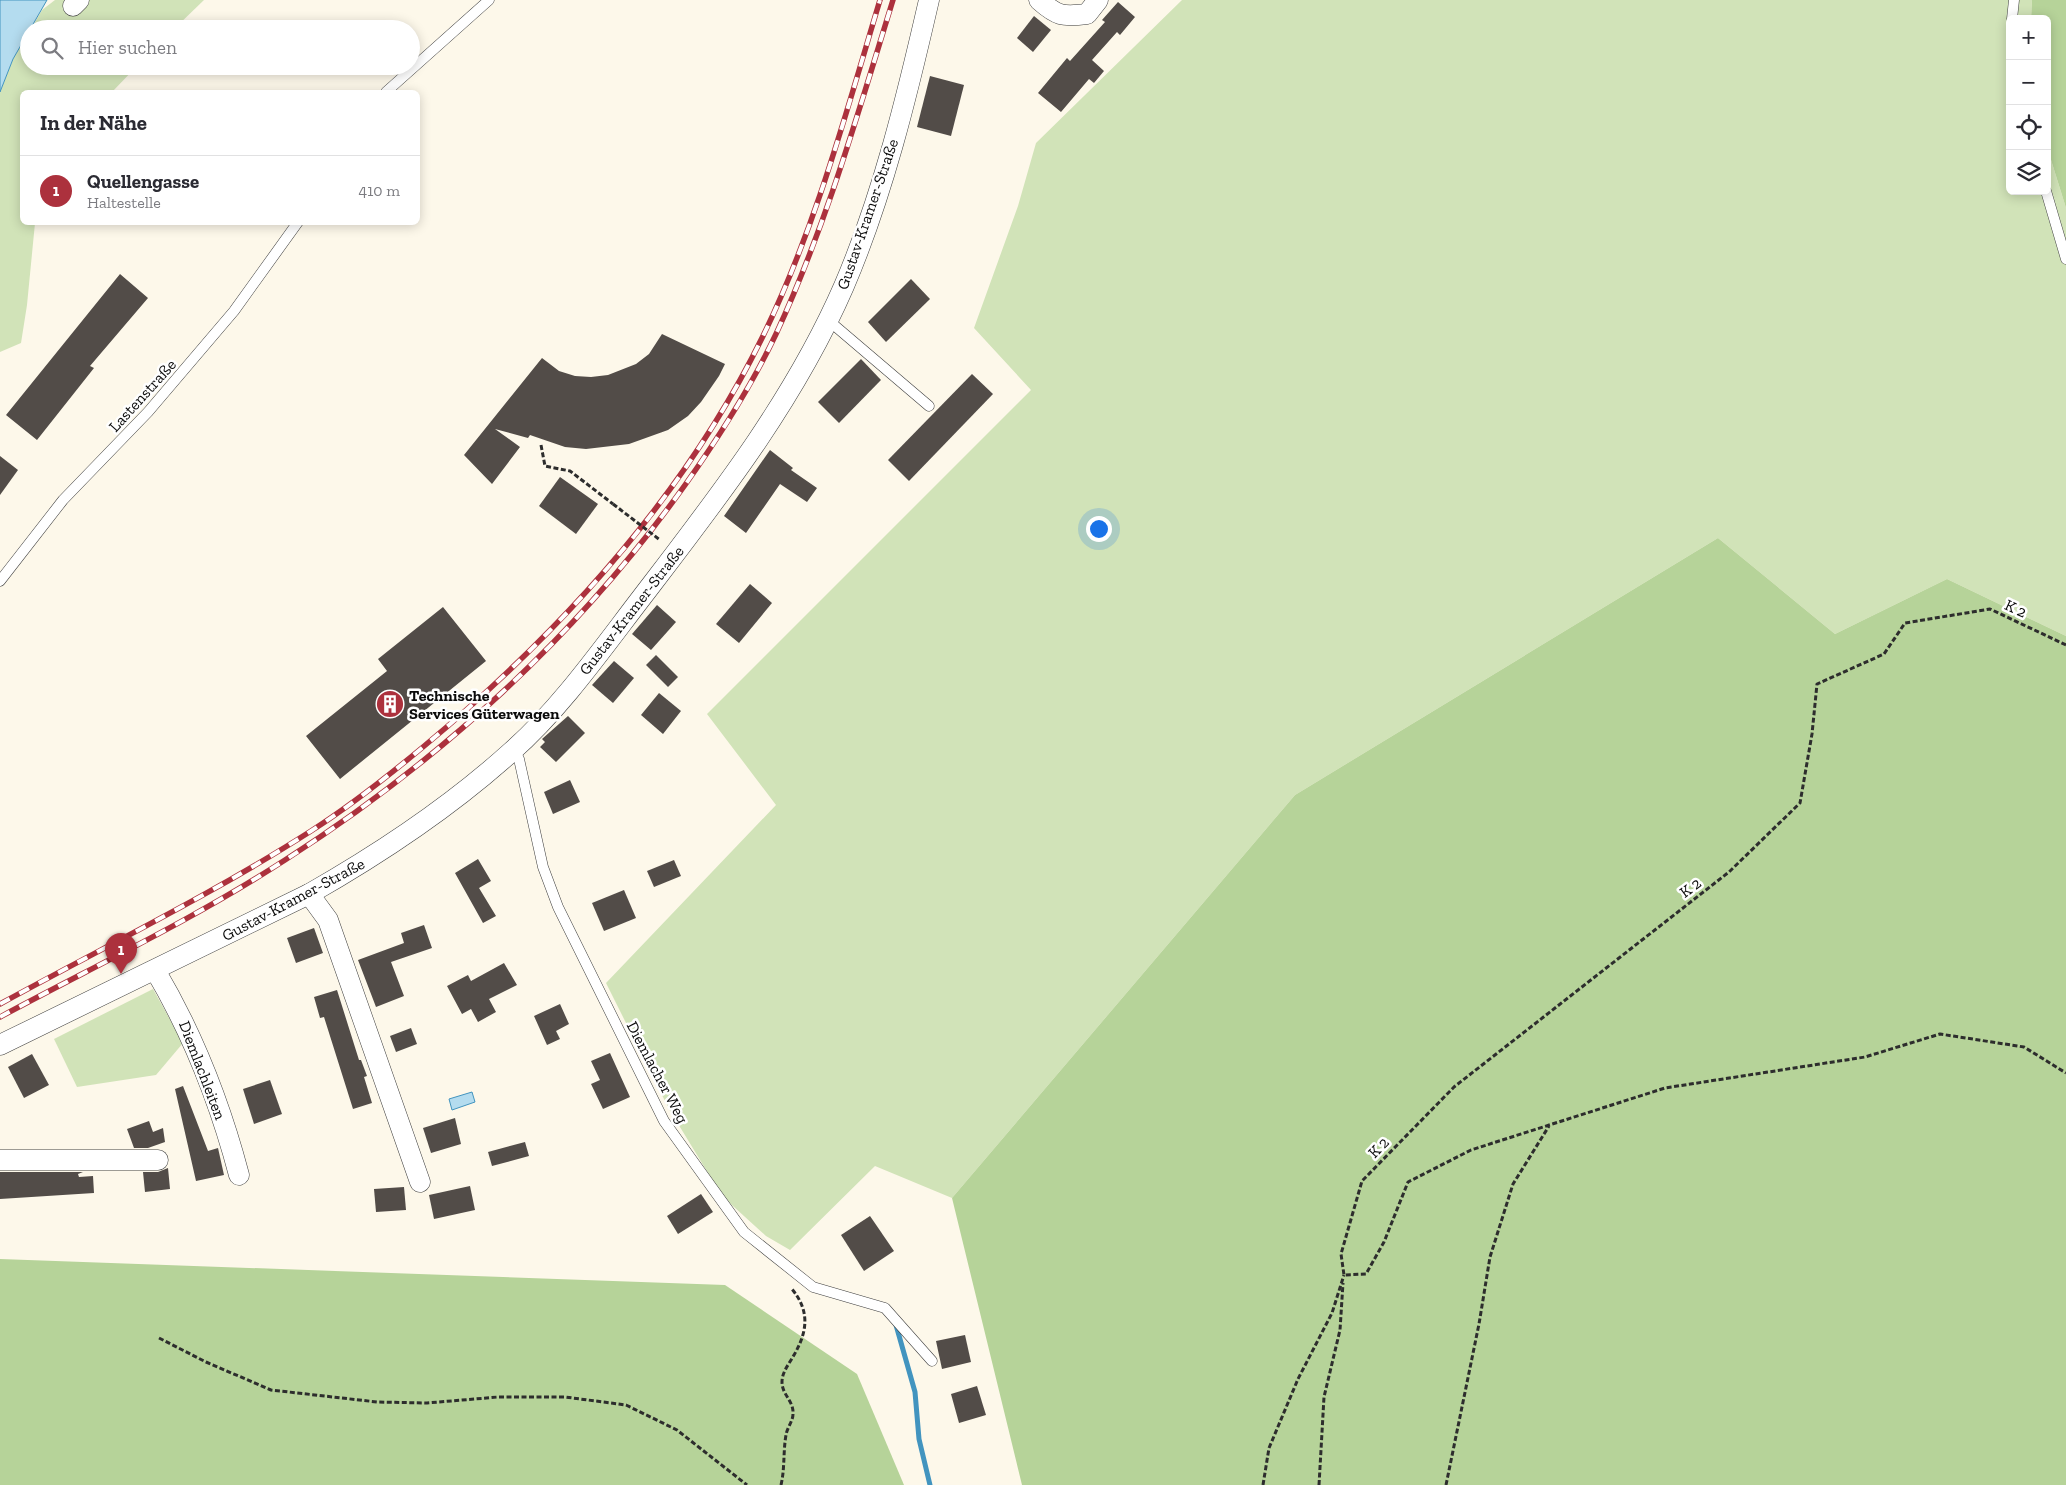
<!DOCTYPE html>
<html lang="de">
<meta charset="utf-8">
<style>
body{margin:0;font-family:"Zilla Slab",serif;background:#f2f2f3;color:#2b2b33}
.controls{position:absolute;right:15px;top:15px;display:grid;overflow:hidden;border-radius:8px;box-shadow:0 2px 12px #0003}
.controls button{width:45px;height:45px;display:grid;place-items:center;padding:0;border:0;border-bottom:1px solid #e1e1e2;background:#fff;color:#2b2b33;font:25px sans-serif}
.you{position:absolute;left:1098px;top:528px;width:18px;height:18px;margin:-12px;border:4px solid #fff;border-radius:50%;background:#1a73e8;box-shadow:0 0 0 8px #1a73e833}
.badge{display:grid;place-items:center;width:32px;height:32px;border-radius:50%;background:#ac313d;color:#fff;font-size:16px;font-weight:700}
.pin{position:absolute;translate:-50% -41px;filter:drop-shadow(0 1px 2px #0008)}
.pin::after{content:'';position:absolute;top:26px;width:18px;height:15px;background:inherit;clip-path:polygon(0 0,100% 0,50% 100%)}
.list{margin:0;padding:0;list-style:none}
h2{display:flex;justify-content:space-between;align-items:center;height:65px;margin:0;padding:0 20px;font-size:21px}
h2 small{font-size:16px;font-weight:400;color:#7c7c81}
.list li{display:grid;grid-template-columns:32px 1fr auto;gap:15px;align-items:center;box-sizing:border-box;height:70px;padding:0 20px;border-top:1px solid #e1e1e2}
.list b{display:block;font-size:19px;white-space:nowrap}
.list p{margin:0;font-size:16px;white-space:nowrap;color:#7c7c81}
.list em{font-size:16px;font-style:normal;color:#7c7c81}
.icon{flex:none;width:28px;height:28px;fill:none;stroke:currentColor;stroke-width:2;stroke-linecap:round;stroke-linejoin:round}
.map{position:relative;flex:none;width:2066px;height:1485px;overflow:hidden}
.search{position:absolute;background:#fff;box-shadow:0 2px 12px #0003;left:20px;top:20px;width:400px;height:55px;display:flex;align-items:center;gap:12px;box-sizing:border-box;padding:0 18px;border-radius:28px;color:#7c7c81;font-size:19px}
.panel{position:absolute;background:#fff;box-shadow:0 2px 12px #0003;left:20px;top:90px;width:400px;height:135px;border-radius:8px}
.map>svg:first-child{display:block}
.green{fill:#d1e3b8}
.forest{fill:#b6d399}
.water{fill:#b4dcef;stroke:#4294bf}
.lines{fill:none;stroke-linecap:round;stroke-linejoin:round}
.stream{stroke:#4294bf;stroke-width:5}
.building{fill:#524c48}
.lane-casing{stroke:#3e3e3e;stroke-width:11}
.street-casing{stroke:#3e3e3e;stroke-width:21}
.path{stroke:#2d2d2d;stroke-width:3;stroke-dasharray:5 2.5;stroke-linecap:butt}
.lane{stroke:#fff;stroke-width:10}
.street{stroke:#fff;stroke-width:20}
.rail-casing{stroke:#ac313d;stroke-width:5.5}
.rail{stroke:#fff;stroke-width:4;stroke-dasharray:11;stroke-linecap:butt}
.path-bridge{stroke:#2d2d2d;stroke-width:3;stroke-dasharray:5 2.5;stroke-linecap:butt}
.labels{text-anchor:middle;stroke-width:5;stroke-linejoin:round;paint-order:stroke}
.street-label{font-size:16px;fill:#0b0b0b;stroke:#fff}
.poi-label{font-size:16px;font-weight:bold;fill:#0b0b0b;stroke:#fff;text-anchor:start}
</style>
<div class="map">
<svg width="2066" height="1485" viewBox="0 0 2066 1485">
<rect width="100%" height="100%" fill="#fdf8ea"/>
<g class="green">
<polygon points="55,0 204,0 174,29 31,29 42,10"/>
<polygon points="1182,0 2032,0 2031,19 2010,19 2010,191 2047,191 2047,147 2066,208 2066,636 1947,579 1835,634 1718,538 1295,795 952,1198 875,1166 790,1250 766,1236 722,1196 669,1109 606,983 776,805 707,714 1031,390 974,328 1018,206 1036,143"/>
<polygon points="29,32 29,66 137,66 112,92 22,92 22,222 35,223 27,305 21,343 0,352 0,92 13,59"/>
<polygon points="153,989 183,1043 156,1075 77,1087 54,1039"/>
</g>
<g class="forest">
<polygon points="2032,0 2066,0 2066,208 2047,147 2047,19 2031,19"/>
<polygon points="1718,538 1835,634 1947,579 2066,636 2066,1485 1022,1485 952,1198 1295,795"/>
<polygon points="0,1259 725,1285 857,1374 904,1485 0,1485"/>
</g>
<g class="water">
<polygon points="0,0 47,0 13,59 0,92"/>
<polygon points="472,1092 475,1102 452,1110 449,1099"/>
</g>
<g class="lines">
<polyline class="stream" points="896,1325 915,1392 919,1439 930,1485"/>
</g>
<g class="building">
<polygon points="1118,2 1135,17 1120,35 1117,32 1092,60 1104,71 1094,83 1089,79 1061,112 1038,93 1067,58 1070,61 1105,22 1102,20"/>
<polygon points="1034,16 1051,30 1033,52 1017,38"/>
<polygon points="930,76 964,85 951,136 917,127"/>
<polygon points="120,274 148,298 90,366 94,368 37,440 6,415"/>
<polygon points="911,279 930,299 886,342 868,322"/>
<polygon points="662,334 725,364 719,376 701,402 688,416 668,430 629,444 586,449 565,447 530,435 528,438 495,429 520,447 492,484 464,455 542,358 559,371 575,376 591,377 608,375 636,364 649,354"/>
<polygon points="861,359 881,380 839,423 818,402"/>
<polygon points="972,374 993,394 909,481 888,460"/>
<polygon points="770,450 793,468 791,470 817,488 807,502 780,484 746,533 724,516"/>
<polygon points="0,456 18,470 0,495"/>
<polygon points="560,477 598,504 576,534 539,506"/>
<polygon points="750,584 772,603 739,643 716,624"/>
<polygon points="657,605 676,622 651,650 632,634"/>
<polygon points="443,607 486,661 340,779 306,736 387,671 378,659"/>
<polygon points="656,655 678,677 668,687 646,665"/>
<polygon points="614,661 634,678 613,703 592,685"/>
<polygon points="659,693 681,711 663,734 641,715"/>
<polygon points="568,716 585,733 556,762 540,747 545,742 542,739"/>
<polygon points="570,780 580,802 553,814 544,792"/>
<polygon points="478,859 491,881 479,888 496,916 483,923 455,873"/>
<polygon points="674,860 681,876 654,887 647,871"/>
<polygon points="624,890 636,918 604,931 592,903"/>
<polygon points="424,925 432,948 391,962 404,996 376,1007 358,960 404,943 401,933"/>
<polygon points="314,928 323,953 296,963 287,938"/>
<polygon points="504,963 517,985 489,999 496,1012 478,1022 471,1009 462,1014 447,986 468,975 471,981"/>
<polygon points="337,990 359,1060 361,1060 367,1076 364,1077 372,1103 353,1109 324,1017 320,1018 314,997"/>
<polygon points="560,1004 569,1024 556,1031 560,1039 547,1045 534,1016"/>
<polygon points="411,1028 417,1044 396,1052 390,1036"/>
<polygon points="610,1053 630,1097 603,1109 591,1084 600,1080 591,1061"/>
<polygon points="32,1054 49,1085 24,1098 8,1067"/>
<polygon points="270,1080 282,1114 254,1124 243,1089"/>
<polygon points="183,1086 208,1151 218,1148 224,1175 196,1181 175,1089"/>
<polygon points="455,1118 461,1144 431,1153 423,1128"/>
<polygon points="149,1121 153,1132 163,1128 165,1142 148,1148 134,1148 127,1129"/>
<polygon points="525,1142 529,1156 492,1166 488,1152"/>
<polygon points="168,1168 170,1189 145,1192 143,1172 158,1172"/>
<polygon points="0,1172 83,1172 78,1174 79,1177 93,1176 94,1193 0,1199"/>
<polygon points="470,1186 475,1210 434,1219 429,1195"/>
<polygon points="404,1187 406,1210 376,1212 374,1189"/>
<polygon points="701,1194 713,1212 678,1234 667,1216"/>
<polygon points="870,1216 894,1251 864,1271 841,1235"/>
<polygon points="965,1335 971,1362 942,1369 936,1341"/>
<polygon points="977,1386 986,1415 959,1423 951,1394"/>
</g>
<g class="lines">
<defs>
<g id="lane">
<polyline points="2012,19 2014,0"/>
<polyline points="386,92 489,0"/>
<polyline points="2046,191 2066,259"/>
<polyline points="828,320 929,406"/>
<polyline points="0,581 63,500 148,412 234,311 298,222"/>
<polyline points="514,750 519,759 543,867 558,907 664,1121 744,1232 813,1287 885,1308 932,1361"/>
</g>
<g id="street">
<path d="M1039,0c18,16 23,17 48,14l11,-14"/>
<polyline points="73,6 79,0"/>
<polyline points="309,894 328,920 420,1182"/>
<path d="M155,970c38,64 65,133 84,205"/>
<path d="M0,1045l309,-151c72,-41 140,-86 202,-142 49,-43 91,-103 131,-155 75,-98 152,-196 202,-311 39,-91 63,-190 85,-286"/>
<polyline points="0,1160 158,1160"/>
</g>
</defs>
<use href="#lane" class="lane-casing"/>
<use href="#street" class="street-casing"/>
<g class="path">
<polyline points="541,445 545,466 570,471 613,504"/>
<polyline points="2066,645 1990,609 1905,623 1884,654 1817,684 1812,734 1800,803 1729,872 1454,1087 1362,1181 1341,1254 1344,1275 1366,1274 1384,1242 1408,1182 1471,1150 1665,1088 1865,1057 1940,1034 2024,1047 2066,1073"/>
<polyline points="159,1338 206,1362 271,1390 377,1402 427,1403 498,1397 565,1397 626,1405 677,1430 747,1485"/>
<path d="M781,1485c4,-17 2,-33 5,-50 1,-7 7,-14 7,-21 1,-13 -11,-19 -11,-32 0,-10 7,-18 12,-27 14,-24 16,-45 -3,-67"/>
<polyline points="1263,1485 1269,1448 1298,1379 1332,1313 1344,1275"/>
<polyline points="1319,1485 1324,1397 1340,1330 1343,1283"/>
<polyline points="1446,1485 1479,1324 1490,1257 1513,1184 1549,1126"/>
</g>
<use href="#lane" class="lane"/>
<use href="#street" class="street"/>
<defs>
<g id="rail">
<path d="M0,1004c104,-57 211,-109 311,-173 39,-25 76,-54 112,-84 137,-114 261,-249 340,-411 52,-107 83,-223 117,-336"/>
<path d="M0,1017c95,-51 194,-98 285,-157 155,-99 293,-225 400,-375 34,-48 66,-98 91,-151 50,-108 82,-221 117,-334"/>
</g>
</defs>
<use href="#rail" class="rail-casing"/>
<use href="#rail" class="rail"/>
<polyline class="path-bridge" points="613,504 660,540"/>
</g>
<defs>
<symbol id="building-disc" viewBox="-11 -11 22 22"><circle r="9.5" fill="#ac313d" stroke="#fff"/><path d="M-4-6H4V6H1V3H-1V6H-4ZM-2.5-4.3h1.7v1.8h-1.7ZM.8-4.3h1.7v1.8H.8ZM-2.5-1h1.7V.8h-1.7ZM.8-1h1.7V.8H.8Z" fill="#fff"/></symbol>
</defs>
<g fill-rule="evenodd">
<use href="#building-disc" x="374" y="688" width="32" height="32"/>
</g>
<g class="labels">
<g class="street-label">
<text transform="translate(867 214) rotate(-71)" y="6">Gustav-Kramer-Straße</text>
<text transform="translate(142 395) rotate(-48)" y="6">Lastenstraße</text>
<text transform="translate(2016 608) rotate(25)" y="6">K 2</text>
<text transform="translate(631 610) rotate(-52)" y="6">Gustav-Kramer-Straße</text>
<text transform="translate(1690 887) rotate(-37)" y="6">K 2</text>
<text transform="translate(293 899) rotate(-28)" y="6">Gustav-Kramer-Straße</text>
<text transform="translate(203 1070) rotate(69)" y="6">Diemlachleiten</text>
<text transform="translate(658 1072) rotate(62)" y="6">Diemlacher Weg</text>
<text transform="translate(1378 1147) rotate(-46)" y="6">K 2</text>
</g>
<g class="poi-label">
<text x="409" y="701">Technische<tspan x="409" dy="18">Services Güterwagen</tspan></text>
</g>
</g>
</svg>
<div class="controls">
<button>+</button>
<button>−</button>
<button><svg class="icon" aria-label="locate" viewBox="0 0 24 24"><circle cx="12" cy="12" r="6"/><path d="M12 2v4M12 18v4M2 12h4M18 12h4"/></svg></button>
<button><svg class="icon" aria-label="layers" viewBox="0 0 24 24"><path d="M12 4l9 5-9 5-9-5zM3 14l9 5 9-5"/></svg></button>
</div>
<div class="you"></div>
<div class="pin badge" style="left:121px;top:974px">1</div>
<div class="search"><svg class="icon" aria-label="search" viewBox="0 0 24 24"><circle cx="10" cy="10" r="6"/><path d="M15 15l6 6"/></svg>Hier suchen</div>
<section class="panel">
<h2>In der Nähe<small></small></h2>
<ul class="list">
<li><span class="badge">1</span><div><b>Quellengasse</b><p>Haltestelle</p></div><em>410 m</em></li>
</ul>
</section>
</div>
